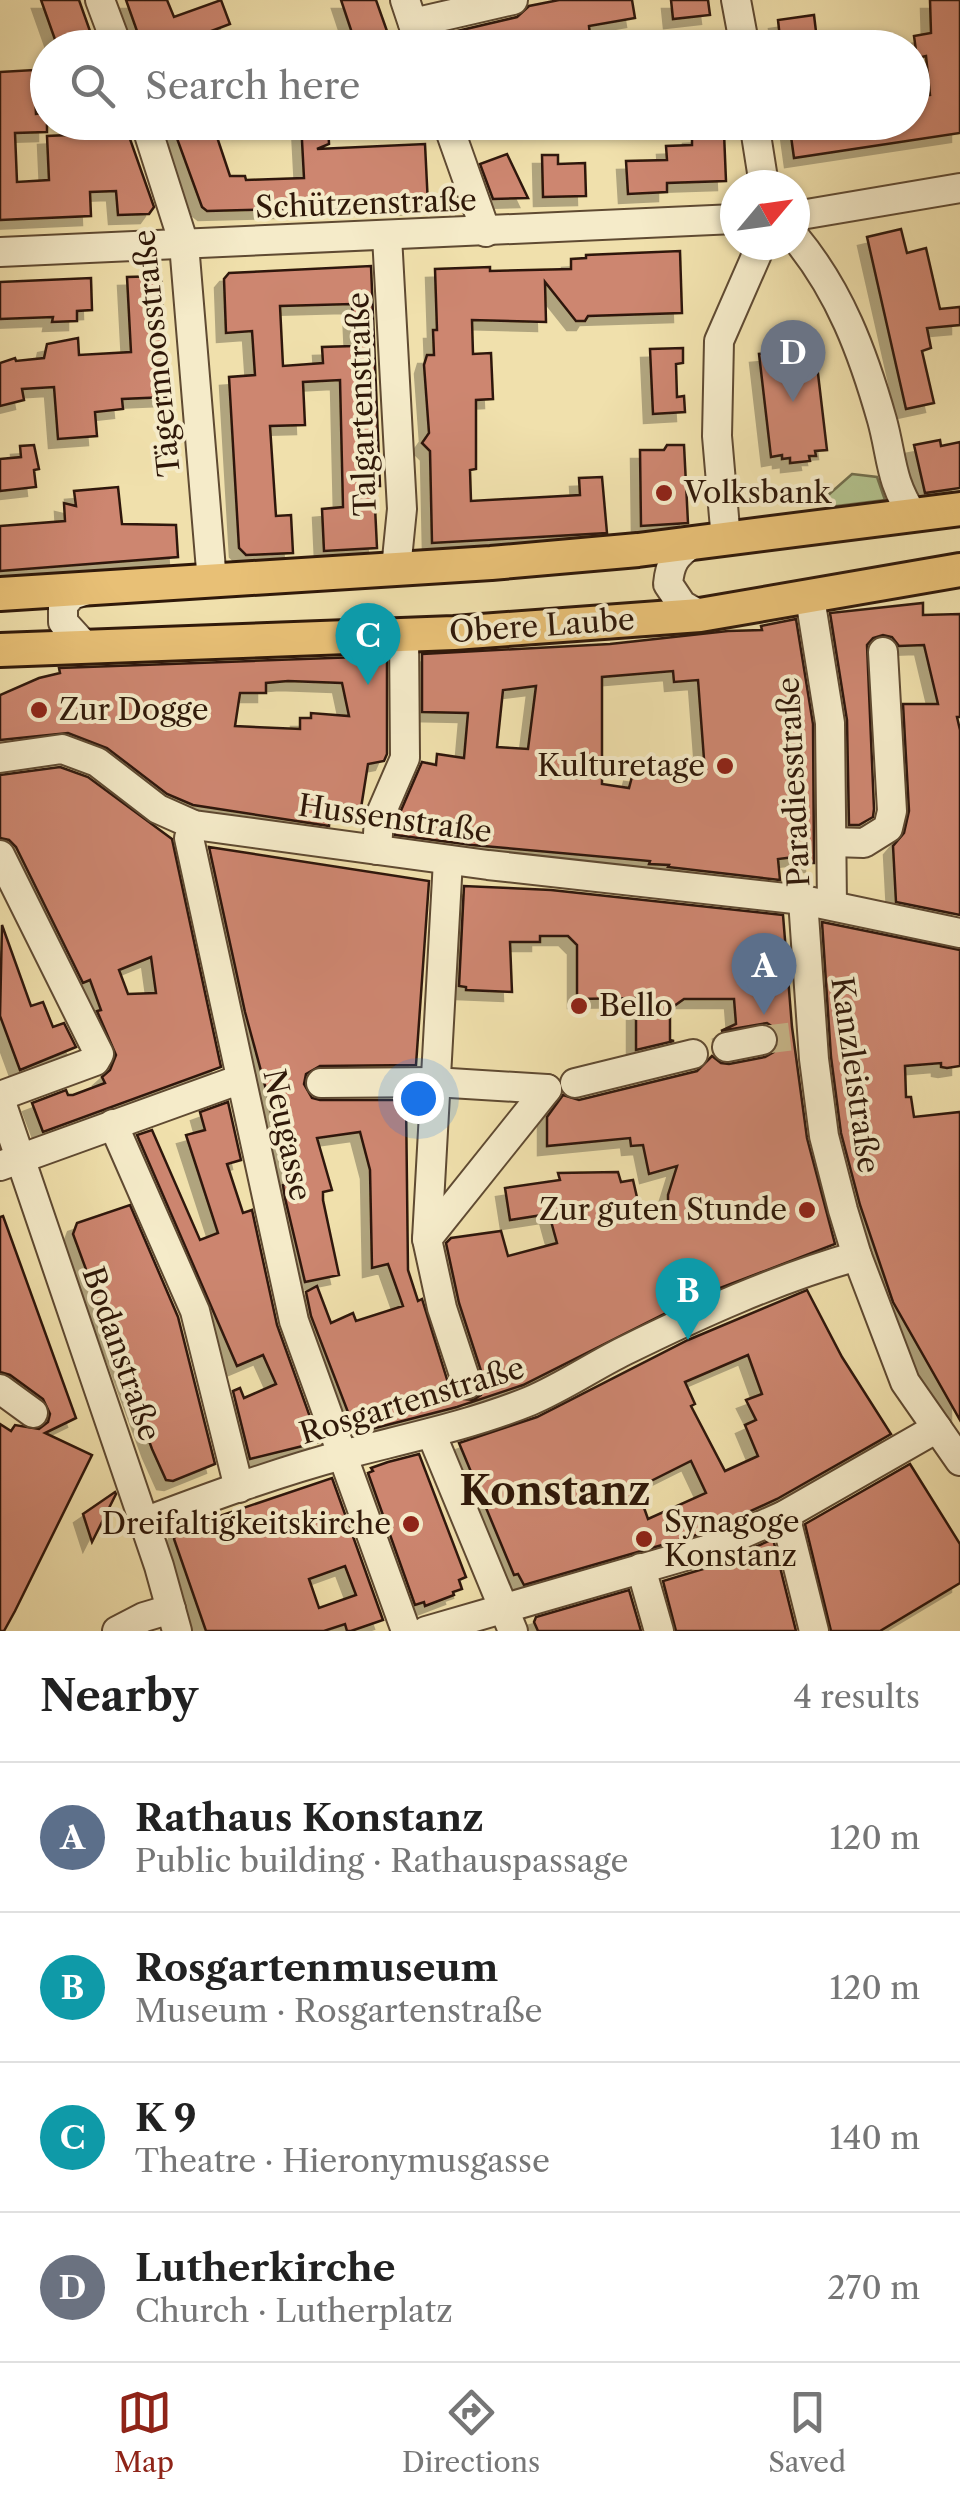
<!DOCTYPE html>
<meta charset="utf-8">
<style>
body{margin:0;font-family:"Libre Caslon Text",serif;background:#f2f2f2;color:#222}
.compass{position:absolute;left:720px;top:170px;width:90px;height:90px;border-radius:50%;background:#fff;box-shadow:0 2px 8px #0004;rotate:61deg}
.you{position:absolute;left:418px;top:1098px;width:35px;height:35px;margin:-25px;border:8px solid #fff;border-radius:50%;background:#1a73e8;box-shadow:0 0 0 15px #1a73e833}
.badge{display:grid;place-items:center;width:65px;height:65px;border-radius:50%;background:#8f2418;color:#fff;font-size:32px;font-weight:700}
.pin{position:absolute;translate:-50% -82px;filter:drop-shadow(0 2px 5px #0008)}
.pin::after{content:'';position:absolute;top:52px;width:35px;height:30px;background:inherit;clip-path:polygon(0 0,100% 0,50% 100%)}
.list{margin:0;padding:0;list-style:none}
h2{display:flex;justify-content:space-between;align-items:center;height:130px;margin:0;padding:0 40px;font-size:42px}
h2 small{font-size:32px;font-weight:400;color:#767676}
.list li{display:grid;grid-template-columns:65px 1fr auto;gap:30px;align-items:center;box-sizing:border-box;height:150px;padding:0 40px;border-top:2px solid #e0e0e0}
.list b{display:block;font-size:38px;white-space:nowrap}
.list p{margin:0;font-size:32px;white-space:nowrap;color:#767676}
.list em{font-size:32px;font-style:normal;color:#767676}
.icon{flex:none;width:55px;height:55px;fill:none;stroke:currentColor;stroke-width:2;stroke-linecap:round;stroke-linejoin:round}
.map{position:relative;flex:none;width:960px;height:1631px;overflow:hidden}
.search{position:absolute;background:#fff;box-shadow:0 2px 8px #0004;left:30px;right:30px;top:30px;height:110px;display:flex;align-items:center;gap:25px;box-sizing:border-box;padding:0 35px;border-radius:55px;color:#767676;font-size:38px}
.sheet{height:730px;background:#fff}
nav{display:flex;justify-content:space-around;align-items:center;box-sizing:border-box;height:140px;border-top:2px solid #e0e0e0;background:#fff;font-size:28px;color:#767676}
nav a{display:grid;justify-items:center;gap:5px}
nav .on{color:#8f2418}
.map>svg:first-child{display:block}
.green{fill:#b3c38e;stroke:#716e4c;stroke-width:2.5}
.building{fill:#cd8670;stroke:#2f1809;stroke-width:2.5;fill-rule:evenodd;filter:url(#shadow)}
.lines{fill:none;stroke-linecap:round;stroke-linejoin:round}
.minor-tunnel{stroke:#c9b88b;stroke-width:28;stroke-dasharray:28 14;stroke-linecap:butt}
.minor-casing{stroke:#5f4a32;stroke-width:32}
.major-casing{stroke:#2f1809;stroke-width:38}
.minor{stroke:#f5ebc9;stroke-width:28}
.major{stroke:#e8c076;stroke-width:32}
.poi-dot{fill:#8f2418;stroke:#f5ebc9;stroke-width:4}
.labels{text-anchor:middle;stroke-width:8;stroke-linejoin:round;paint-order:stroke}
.street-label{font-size:30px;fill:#2f1809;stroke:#f5ebc9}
.poi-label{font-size:30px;fill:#2f1809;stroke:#f5ebc9;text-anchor:start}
.district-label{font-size:40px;font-weight:bold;fill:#2f1809;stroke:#f5ebc9}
</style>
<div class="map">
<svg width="960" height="1631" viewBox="0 0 960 1631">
<defs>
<filter id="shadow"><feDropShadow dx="-9" dy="9" stdDeviation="0" flood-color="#0004"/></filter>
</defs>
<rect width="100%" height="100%" fill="#f0e0ac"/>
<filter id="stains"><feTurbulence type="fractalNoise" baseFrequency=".002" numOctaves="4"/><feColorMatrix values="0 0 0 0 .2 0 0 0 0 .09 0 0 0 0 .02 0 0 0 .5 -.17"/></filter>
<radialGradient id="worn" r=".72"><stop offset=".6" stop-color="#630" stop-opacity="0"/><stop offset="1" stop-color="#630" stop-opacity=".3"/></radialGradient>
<polygon class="green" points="852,474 877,477 885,500 829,507 826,497"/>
<g class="building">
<polygon points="41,0 79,0 96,48 58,48"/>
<polygon points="126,0 167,0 174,17 221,0 230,24 182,42 184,48 143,48"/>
<polygon points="341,0 376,0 393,48 357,48"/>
<polygon points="559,0 632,0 635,18 589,26 591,45 571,48 555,48 554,41 541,42 540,35 503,43 501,48 440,48 436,36 517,17 529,6"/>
<polygon points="671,0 708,0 710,15 673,19"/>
<polygon points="930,0 960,0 960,133 794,158 789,122 912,122 912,98 930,95 926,56 917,58 914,36 931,33"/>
<polygon points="814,15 818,48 781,48 778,20"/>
<polygon points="34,70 36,114 47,113 47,132 15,133 17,182 49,180 47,136 90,134 86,122 124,122 154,207 149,214 118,215 116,191 90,192 91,216 0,220 0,72"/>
<polygon points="171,122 212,122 230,176 245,176 246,180 304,178 301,122 328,122 329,144 317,149 425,144 428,205 207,211 202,207"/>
<polygon points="724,133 726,181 667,183 667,192 628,194 626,161 667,160 666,146 692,145 692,135"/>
<polygon points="507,154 528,198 493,199 480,164"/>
<polygon points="542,155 558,155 558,164 585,163 586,196 543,197"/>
<polygon points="901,229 907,253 926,248 940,309 960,307 960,325 927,328 931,348 922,351 934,403 906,409 867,237"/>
<polygon points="680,251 682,313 588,316 585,321 576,321 545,282 546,322 472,320 473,354 491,353 493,399 476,400 476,469 470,470 471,501 580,495 579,478 602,477 607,533 432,543 430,451 422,443 429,433 424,365 427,355 434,355 433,330 437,330 435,269 490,267 490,271 571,269 571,259 586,258 586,255"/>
<path d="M371,266l9,220h-6l3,62 -53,3 -2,-42 21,-2 -3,-127 -37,2 2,43 -35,1 6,90 15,-1 2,38 -47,2 -7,-7 -10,-171 26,-2 -3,-44 -26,2 -2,-54 5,-6zM352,304l2,42 -32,1 1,16 -40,3 -3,-60z"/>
<polygon points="161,276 168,397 122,399 123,409 95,412 97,436 58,439 54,387 22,389 24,400 0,406 0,363 15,358 16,361 44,358 47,344 78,338 79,355 131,352 127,277"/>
<polygon points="91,278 92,310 77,311 77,321 52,322 53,317 0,319 0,282"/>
<polygon points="786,337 795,340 802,349 815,348 827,450 815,451 816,456 809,456 810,461 790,463 790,458 782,459 782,455 771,457 759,354 770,353 778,341"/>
<polygon points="683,348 683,363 676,364 677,397 684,396 685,412 653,414 650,349"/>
<polygon points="940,440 941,446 960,442 960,488 925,493 914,445"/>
<polygon points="34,445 39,469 34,470 36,487 0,491 0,459 21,457 20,446"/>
<polygon points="667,445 684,445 688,523 641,526 640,450 664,450"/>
<polygon points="118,487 122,524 176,525 178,557 0,571 0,526 65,521 64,503 76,506 74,491"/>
<polygon points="923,603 923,615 960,614 960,717 957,717 960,730 960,915 896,902 893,846 904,833 909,811 903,704 938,704 924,645 899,646 892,637 883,635 873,638 867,645 874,809 873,817 859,825 849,825 847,720 830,613"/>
<path d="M796,619l17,105 1,139h-10l-1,-7 -25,3 2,21 -112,-13 1,-2 -20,-1 1,-3 -178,-16 -77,-10 1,-13 26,-60 14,3 1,-11 27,4 4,-45 -46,-1v-58l188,-10 118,-13 34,-1 -1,-4zM673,671l1,11 24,-2 6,79 -18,-1 -2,14 -22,-2 -1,7 -28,-4 -4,15 -27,-4v-107zM536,686l-8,63 -31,-2 6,-57z"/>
<path d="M387,656v98l-3,7 -16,3 -7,44 -30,-5 -2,23 -136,-21 -26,-11 -60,-46 -39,-15 -68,7v-45l39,-17 21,-5 -1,-5zM288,681l54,2 7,33 -38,-3v5h-11v11l-65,-3 5,-33h26v-10z"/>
<path d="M60,767l28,10 84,62 49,228 -178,65 -11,-29 34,-13 2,5h5l32,-12 -3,-6 8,-7 6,-15 -19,-44 4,-1 -11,-30 -7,3 -67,-136 -7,-7 -9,-2v-63zM151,957l5,36 -28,1 -9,-24z"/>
<polygon points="209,847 429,881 416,1065 320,1066 306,1074 304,1084 312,1098 320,1100 406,1100 408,1270 418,1301 422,1299 450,1389 456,1398 473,1400 481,1395 484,1380 459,1303 446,1243 451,1238 501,1231 508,1256 557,1243 549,1214 510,1220 505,1188 560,1180 558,1173 618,1172 621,1182 633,1180 642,1219 668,1207 668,1195 677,1166 649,1174 643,1145 631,1146 630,1138 547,1146 547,1117 563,1095 579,1100 697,1071 712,1056 721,1063 729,1064 765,1057 774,1052 779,1038 776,1029 767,1023 721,1031 736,1024 734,999 684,999 670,1009 670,1040 674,1041 636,1050 636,998 577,999 577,945 568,936 540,936 540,942 510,942 512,992 466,990 466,987 459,986 464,886 551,890 783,915 792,1027 807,1138 835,1244 702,1295 523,1385 457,1407 356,1433 311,1316 306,1292 317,1286 331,1323 353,1313 356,1321 403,1306 388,1264 372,1268 370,1170 360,1132 317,1138 332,1190 323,1192 323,1200 339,1275 305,1282 285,1198 283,1185 286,1184 267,1093 245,1012"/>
<polygon points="822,922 960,950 960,1066 947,1068 941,1067 941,1063 905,1066 906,1097 911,1097 914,1117 960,1112 960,1420 893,1302 860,1205 841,1133 831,1057"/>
<polygon points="2,925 31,1006 43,1002 53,1027 64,1023 76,1047 20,1070 0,1016"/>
<polygon points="228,1102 241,1160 227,1164 243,1213 252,1210 277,1325 319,1442 250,1459 233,1391 240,1388 244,1398 276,1384 263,1355 237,1366 137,1135 152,1130 200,1240 218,1233 186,1135 205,1130 200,1112"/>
<polygon points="130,1205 178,1317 215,1464 173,1481 166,1480 152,1449 73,1234 77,1223"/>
<polygon points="3,1216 76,1418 45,1433 92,1455 15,1611 4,1631 0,1631 0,1424 11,1431 15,1425 39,1429 48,1422 50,1414 43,1399 10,1375 0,1372 0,1217"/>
<path d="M807,1290l35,67 49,77 -114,65 -77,35 -176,51 -6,-11 -4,1 -55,-132 78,-26 151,-77zM748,1355l14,39 -16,6 10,20 -11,5 13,31 -33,15 -34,-65 4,-2 -10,-22zM691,1461l15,32 -58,26 -11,-31z"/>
<polygon points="419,1454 466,1577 459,1580 462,1589 453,1592 454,1595 425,1606 424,1602 415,1605 368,1473 373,1471 371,1468 388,1462"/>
<polygon points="910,1464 960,1544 960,1583 880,1631 831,1631 805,1524"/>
<path d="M332,1478l51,142 -32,11h-4l-2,-7 -21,7h-118l-32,-92 4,-9zM345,1566l11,29 -37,13 -10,-29z"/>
<polygon points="115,1492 116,1494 92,1542 83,1514"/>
<polygon points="773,1539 796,1631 676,1631 663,1581 713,1566"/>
<polygon points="629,1590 641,1631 538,1631 534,1622 536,1617"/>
</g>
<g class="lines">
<polyline class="minor-tunnel" points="762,1040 794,1036"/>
<defs>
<g id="minor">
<polyline points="100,0 118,48"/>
<polyline points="405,0 421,48"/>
<polyline points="736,0 745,48"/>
<polyline points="413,23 513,0"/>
<polyline points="145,122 184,244 212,582"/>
<polyline points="447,122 486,232"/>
<polyline points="754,122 764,185"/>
<polyline points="795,216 960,188"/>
<polyline points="387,236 402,509 396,569"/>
<path d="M795,237c45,54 68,116 87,183 10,36 8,62 31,95"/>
<polyline points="0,252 735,219"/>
<polyline points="726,540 717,436 719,341 761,245"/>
<path d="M692,544c-17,11 -22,19 -24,40l14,21 18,10"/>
<polyline points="810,598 830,723 832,905"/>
<polyline points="84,645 63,622 63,605 72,595 90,589"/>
<polyline points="0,758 62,749 97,762 158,809 194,825 488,865 803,900 960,933"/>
<polyline points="194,825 189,838 294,1321 406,1631"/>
<polyline points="833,842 864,843 888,828 892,811 883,652"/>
<polyline points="377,850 379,818 405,758 404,634"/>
<polyline points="0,855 99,1054 95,1061 0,1096"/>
<polyline points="448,860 427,1239 442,1308 467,1384"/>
<polyline points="803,900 814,1059 824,1136 843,1210 857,1256 905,1382 960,1461"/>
<polyline points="727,1047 762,1040"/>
<polyline points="321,1083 434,1082 547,1089"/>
<polyline points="575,1083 693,1054"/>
<polyline points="0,1099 159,1566 177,1631"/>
<polyline points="113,1124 195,1311 239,1488"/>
<polyline points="0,1166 241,1079"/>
<polyline points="427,1239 547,1089"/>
<polyline points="0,1389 33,1413"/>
<polyline points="431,1433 513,1631"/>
<polyline points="785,1515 814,1631"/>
<path d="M144,1522c66,-25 134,-50 202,-68 62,-16 125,-29 184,-53 33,-14 62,-34 94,-50 75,-37 152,-72 233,-95"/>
<polyline points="641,1568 659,1631"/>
<polyline points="117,1631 144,1617 171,1609"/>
<polyline points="426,1631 706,1550 785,1515 937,1428"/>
</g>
<g id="major">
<polyline points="0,594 491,563 638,550 960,509"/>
<polyline points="0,650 454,633 700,615 960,570"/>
</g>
</defs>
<use href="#minor" class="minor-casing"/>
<use href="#major" class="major-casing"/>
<use href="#minor" class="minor"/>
<use href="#major" class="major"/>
</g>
<g class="poi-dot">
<circle cx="664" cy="493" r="10"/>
<circle cx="39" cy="710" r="10"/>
<circle cx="725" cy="766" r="10"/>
<circle cx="579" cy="1006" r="10"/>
<circle cx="807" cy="1210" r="10"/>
<circle cx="411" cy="1524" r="10"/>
<circle cx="644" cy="1539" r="10"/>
</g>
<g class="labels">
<g class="street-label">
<text transform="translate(366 204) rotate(-2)" y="10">Schützenstraße</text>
<text transform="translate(157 353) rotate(-96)" y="10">Tägermoosstraße</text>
<text transform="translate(362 404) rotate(-92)" y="10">Talgartenstraße</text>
<text transform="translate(542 626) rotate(-4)" y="10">Obere Laube</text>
<text transform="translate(794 782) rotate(-93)" y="10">Paradiesstraße</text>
<text transform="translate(395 819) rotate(8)" y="10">Hussenstraße</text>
<text transform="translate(855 1075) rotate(82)" y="10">Kanzleistraße</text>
<text transform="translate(287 1135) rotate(78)" y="10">Neugasse</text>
<text transform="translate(121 1354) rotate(71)" y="10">Bodanstraße</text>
<text transform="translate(412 1401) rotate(-17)" y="10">Rosgartenstraße</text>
</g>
<g class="poi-label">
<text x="684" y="503">Volksbank</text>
<text x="59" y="720">Zur Dogge</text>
<text x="705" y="776" text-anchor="end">Kulturetage</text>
<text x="599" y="1016">Bello</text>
<text x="787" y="1220" text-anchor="end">Zur guten Stunde</text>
<text x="664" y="1532">Synagoge<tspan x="664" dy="34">Konstanz</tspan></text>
<text x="391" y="1534" text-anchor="end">Dreifaltigkeitskirche</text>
</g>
<g class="district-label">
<text x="555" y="1505">Konstanz</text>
</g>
</g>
<rect width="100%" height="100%" filter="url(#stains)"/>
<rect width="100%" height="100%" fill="url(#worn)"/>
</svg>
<svg class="compass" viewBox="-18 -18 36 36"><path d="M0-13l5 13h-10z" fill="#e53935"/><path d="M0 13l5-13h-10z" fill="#767676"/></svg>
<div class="you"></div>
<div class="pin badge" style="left:764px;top:1015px;background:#5c6f8a">A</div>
<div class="pin badge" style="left:688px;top:1340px;background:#0f9aa8">B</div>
<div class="pin badge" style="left:368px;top:685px;background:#0f9aa8">C</div>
<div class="pin badge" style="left:793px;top:402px;background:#6b7280">D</div>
<div class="search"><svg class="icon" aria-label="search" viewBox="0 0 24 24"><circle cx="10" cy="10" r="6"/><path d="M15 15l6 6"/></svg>Search here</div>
</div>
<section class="sheet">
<h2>Nearby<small>4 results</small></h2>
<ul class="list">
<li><span class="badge" style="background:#5c6f8a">A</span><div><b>Rathaus Konstanz</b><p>Public building · Rathauspassage</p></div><em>120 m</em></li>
<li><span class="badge" style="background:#0f9aa8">B</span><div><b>Rosgartenmuseum</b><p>Museum · Rosgartenstraße</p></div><em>120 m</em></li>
<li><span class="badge" style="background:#0f9aa8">C</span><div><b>K 9</b><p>Theatre · Hieronymusgasse</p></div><em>140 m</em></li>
<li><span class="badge" style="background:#6b7280">D</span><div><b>Lutherkirche</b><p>Church · Lutherplatz</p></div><em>270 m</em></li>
</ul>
</section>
<nav>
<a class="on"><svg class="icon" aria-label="map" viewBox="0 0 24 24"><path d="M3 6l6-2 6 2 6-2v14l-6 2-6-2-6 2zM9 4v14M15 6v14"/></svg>Map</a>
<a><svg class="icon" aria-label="directions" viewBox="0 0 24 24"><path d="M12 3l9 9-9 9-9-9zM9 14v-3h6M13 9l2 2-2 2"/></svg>Directions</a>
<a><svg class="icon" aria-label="saved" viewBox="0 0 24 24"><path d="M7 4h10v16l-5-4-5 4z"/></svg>Saved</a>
</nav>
